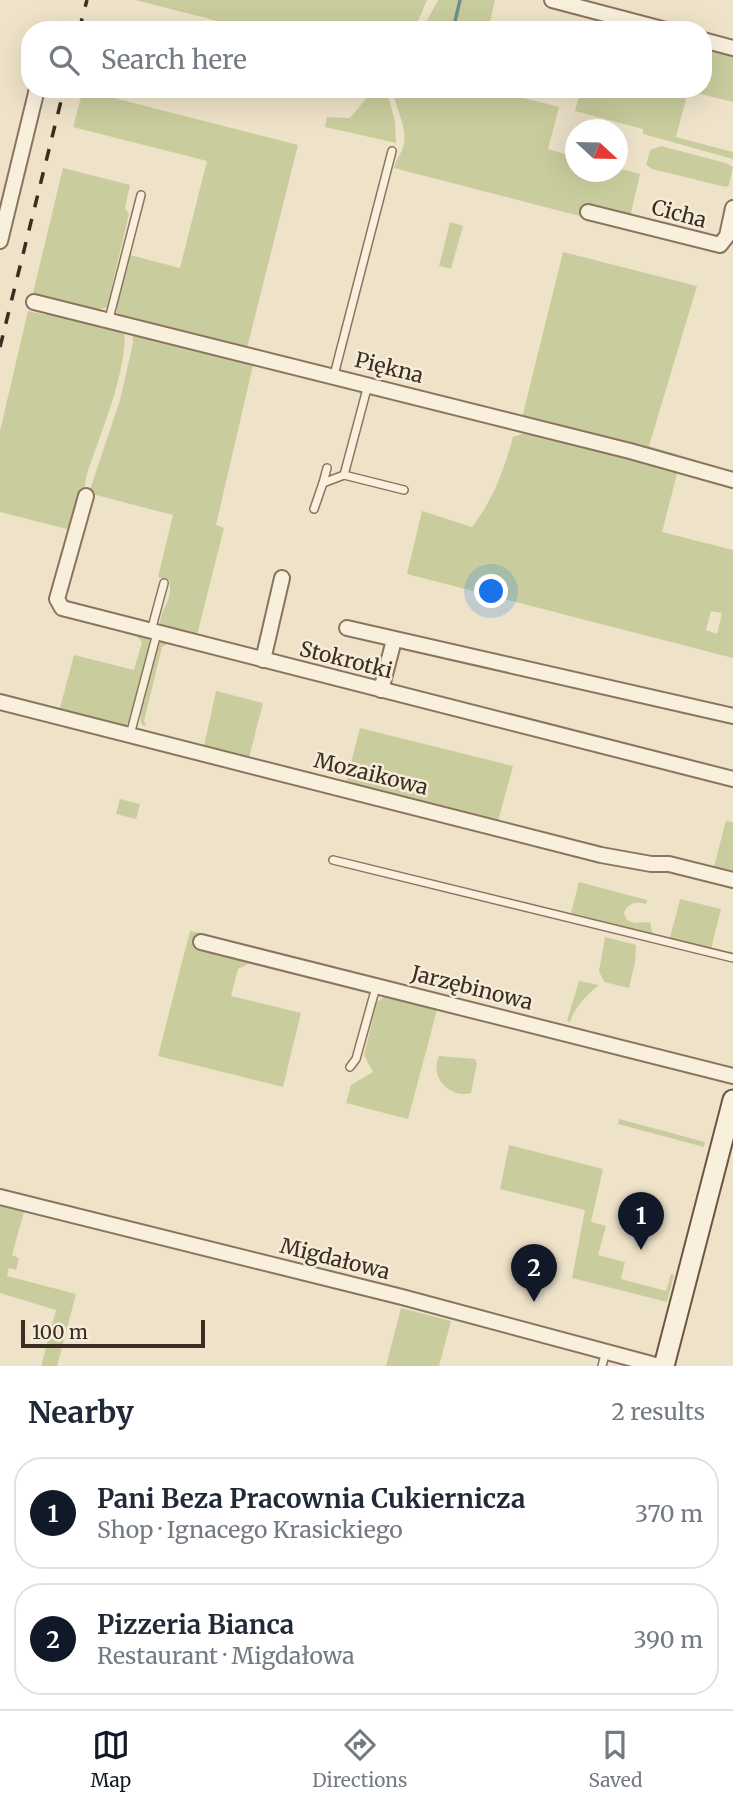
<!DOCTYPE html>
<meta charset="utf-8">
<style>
body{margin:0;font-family:Merriweather,serif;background:#f2f2f3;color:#1f2937}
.compass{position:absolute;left:565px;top:119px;width:63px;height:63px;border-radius:50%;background:#fff;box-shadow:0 7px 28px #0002;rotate:112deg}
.scale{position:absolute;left:21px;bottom:18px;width:184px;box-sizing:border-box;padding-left:7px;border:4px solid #3b2d21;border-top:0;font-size:19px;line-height:24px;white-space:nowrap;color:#3b2d21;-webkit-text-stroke:5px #f6ecd9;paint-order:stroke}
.you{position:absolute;left:492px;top:592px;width:24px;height:24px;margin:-18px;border:5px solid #fff;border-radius:50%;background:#1a73e8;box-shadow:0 0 0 10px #1a73e833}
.badge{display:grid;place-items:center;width:46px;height:46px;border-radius:50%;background:#111827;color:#fff;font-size:23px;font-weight:700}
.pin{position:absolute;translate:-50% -58px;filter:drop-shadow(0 2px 4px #0008)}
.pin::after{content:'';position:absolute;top:37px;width:24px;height:21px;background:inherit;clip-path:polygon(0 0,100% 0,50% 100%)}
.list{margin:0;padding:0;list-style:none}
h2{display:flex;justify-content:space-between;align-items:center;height:91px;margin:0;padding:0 28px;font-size:30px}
h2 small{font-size:23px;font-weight:400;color:#747a83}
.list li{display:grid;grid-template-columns:46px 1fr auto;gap:21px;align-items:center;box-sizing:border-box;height:112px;margin:0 14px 14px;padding:0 14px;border:2px solid #e0e1e3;border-radius:28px}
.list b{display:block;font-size:26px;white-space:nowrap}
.list p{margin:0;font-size:23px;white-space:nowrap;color:#747a83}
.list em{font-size:23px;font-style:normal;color:#747a83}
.icon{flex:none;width:38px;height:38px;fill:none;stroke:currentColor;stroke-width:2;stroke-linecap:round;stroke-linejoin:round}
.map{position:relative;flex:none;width:733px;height:1366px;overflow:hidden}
.search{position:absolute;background:#fff;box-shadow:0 7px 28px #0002;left:21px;right:21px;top:21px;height:77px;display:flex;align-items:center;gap:18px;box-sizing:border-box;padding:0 24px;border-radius:28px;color:#747a83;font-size:26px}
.sheet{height:343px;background:#fff}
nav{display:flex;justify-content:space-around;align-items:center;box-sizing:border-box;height:98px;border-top:2px solid #e0e1e3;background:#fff;font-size:19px;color:#747a83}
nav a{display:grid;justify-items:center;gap:4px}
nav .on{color:#111827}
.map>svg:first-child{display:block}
.green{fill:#c9cd9d;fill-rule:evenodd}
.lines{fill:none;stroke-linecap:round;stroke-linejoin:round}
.stream{stroke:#709188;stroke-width:3.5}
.lane-casing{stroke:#8b745e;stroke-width:10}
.street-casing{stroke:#8b745e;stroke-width:18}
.secondary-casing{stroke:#6d5541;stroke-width:23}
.lane{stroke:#f9efdd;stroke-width:7}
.street{stroke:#f9efdd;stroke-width:14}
.secondary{stroke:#f9efdd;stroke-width:19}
.rail{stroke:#3b2d21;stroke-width:3.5;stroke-dasharray:12 12;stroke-linecap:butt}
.labels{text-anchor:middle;stroke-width:5;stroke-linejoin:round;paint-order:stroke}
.street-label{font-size:21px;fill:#3b2d21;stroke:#f6ecd9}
</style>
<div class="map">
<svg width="733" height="1366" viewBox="0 0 733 1366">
<rect width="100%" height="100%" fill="#eee2c9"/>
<g class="green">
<polygon points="135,0 427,0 414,30 253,30"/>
<polygon points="438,0 495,0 488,30 422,30"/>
<polygon points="600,18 644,30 596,30"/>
<polygon points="703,44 733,51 733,102 688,91 676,137 733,152 733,159 643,134 643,129 575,111 581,89 703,89"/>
<polygon points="374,89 386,89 395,121 396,143 325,127 327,117 350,118"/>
<path d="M392,89h97l70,18 -11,42 27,8 1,15h42v-4l22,6 -10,43 -46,-12 -4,11 -186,-48c1,-8 7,-13 9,-21 6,-18 -8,-40 -11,-58z"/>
<polygon points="83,90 298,145 247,348 124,318 117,313 116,306 130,255 180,268 207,161 73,127"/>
<polygon points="661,146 726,163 733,167 729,185 726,187 652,169 646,165 650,150"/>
<polygon points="63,168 130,185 125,208 129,214 107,307 99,310 33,293"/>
<polygon points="450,222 463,226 451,269 439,266"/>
<polygon points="563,252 697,286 649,446 733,471 733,475 522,418"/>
<path d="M28,311l18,4 8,-4 70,17c5,41 -25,109 -38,149l-2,14 -3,-1 -10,40 -71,-18v-81z"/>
<path d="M132,330l122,31 -38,164 8,3 -27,107 -37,-9c0,-20 14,-24 9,-46l-11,-3 15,-62 -81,-21 -2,-4 30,-90 13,-57z"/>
<path d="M528,432l150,38 -16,62 71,18v108l-326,-84 15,-63 50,16c21,-27 32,-57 41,-90zM711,611l11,2 -5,21 -11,-4z"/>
<polygon points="136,635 149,638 150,645 129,722 122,729 59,712 74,655 134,670 142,642"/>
<polygon points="160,641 169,643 162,647 144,721 146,724 144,726 141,723 140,710 157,647"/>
<polygon points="216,691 263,703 249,758 204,746"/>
<polygon points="360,728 513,766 498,821 346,782"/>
<polygon points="120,799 140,804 136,819 116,814"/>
<polygon points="726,821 733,822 733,871 714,866"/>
<path d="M579,882l68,18 -1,4c-10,-3 -18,-1 -22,9l3,7 8,3 15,-1 3,13 -82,-22z"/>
<polygon points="680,899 721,909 711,949 670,938"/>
<polygon points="190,931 201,933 198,946 222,952 221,956 250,963 238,969 231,996 301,1013 283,1087 158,1056"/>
<polygon points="605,937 636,945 635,962 629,988 604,982 599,971"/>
<path d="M579,981l20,4c-13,10 -24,22 -29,37l-3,-1z"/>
<polygon points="384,997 437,1010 408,1119 346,1103 351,1085 373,1072 364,1055 377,1002"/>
<path d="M439,1056l36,3 2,4 -6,30c-21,6 -42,-16 -32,-37z"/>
<polygon points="619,1119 705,1142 704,1147 618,1124"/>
<polygon points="509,1145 603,1169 591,1222 606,1226 598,1255 625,1262 621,1279 666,1291 671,1274 674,1275 667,1302 572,1278 585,1210 500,1189"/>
<polygon points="0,1202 25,1208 12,1255 19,1258 16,1270 9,1268 7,1276 76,1294 57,1366 41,1366 56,1310 0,1293"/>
<polygon points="401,1308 451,1321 439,1366 386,1366"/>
</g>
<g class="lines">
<polyline class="stream" points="453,30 460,0"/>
<defs>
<g id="lane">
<polyline points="109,319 141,195"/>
<polyline points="334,375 392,151"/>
<polyline points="344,475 368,385"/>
<polyline points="323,483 327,468"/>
<polyline points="314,509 323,483 344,475 404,490"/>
<polyline points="151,631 164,583"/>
<polyline points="130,735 157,633"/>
<polyline points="333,860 733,958"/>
<polyline points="350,1067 356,1059 376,987"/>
<polyline points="602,1366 606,1351"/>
</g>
<g id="street">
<polyline points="552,0 666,30"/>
<polyline points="703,40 733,48"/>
<polyline points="588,212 720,245 727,236 733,208"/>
<polyline points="0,241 37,89"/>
<polyline points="34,302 630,451 733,480"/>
<polyline points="86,496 57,599 62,608 733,779"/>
<polyline points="347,628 733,716"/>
<polyline points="263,660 282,578"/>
<polyline points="381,690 394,640"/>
<polyline points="0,702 601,855 651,864 669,864 733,880"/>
<polyline points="201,942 733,1076"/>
<polyline points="0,1197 402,1297 659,1366"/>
</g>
<polyline id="secondary" points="664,1366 733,1100"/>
</defs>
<use href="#lane" class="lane-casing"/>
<use href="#street" class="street-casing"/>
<use href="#secondary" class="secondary-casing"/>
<use href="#lane" class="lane"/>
<use href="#street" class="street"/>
<use href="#secondary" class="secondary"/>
<g class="rail">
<polyline points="79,30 87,0"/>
<polyline points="0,347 64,89"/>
</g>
</g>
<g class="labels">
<g class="street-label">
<text transform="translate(679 214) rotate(15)" y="7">Cicha</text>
<text transform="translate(389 368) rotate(14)" y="7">Piękna</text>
<text transform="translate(346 660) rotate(14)" y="7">Stokrotki</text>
<text transform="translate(371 774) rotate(14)" y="7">Mozaikowa</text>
<text transform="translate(472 988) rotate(14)" y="7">Jarzębinowa</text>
<text transform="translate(335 1259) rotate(14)" y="7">Migdałowa</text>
</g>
</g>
</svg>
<svg class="compass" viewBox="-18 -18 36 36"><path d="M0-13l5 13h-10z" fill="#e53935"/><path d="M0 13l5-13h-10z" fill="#747a83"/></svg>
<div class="scale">100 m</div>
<div class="you"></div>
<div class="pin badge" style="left:641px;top:1250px">1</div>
<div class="pin badge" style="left:534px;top:1302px">2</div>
<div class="search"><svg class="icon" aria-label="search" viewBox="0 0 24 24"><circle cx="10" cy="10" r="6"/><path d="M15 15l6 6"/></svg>Search here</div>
</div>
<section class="sheet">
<h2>Nearby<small>2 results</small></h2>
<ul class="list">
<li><span class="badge">1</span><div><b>Pani Beza Pracownia Cukiernicza</b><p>Shop · Ignacego Krasickiego</p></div><em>370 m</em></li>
<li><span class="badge">2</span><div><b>Pizzeria Bianca</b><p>Restaurant · Migdałowa</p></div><em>390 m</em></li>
</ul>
</section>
<nav>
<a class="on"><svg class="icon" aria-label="map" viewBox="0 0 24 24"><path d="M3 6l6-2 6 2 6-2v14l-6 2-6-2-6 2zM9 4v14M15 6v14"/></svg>Map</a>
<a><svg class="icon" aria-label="directions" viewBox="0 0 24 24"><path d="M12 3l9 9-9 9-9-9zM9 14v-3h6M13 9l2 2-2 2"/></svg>Directions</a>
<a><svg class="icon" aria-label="saved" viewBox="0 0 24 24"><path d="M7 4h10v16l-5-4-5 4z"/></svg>Saved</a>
</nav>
